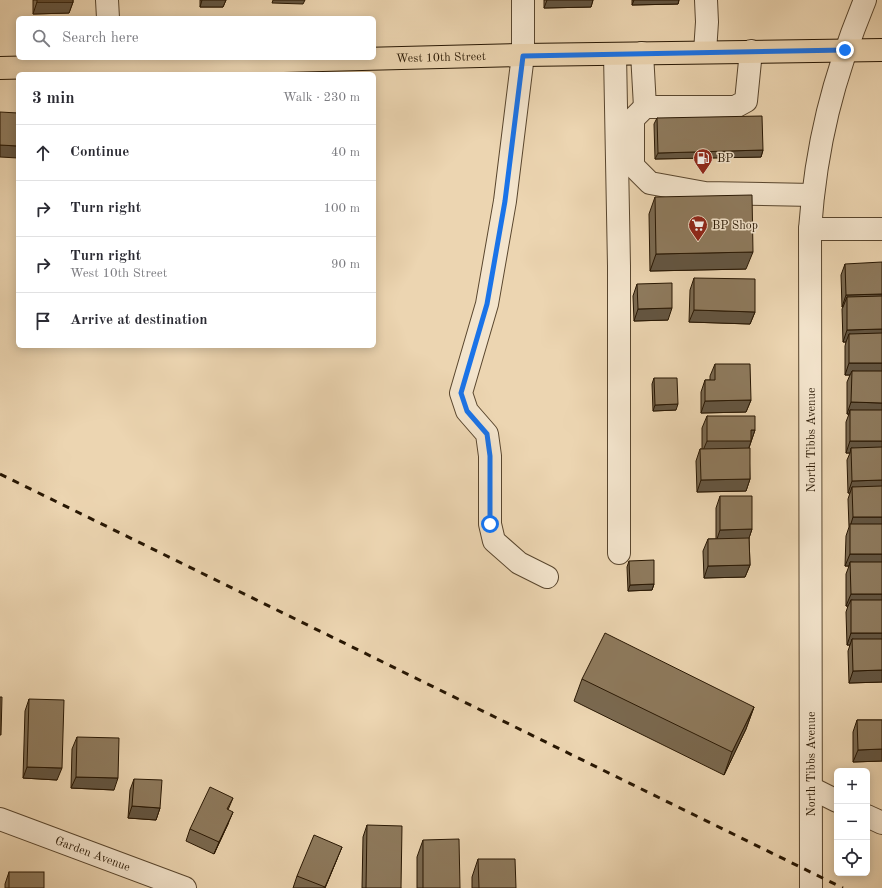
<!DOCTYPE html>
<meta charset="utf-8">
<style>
body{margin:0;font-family:"Old Standard TT",serif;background:#f7f7f7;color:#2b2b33}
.controls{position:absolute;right:12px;bottom:12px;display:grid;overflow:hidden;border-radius:6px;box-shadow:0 2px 10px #0003}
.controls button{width:36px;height:36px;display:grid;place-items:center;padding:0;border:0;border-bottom:1px solid #e1e1e2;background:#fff;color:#2b2b33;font:20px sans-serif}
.stop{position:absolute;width:12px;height:12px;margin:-9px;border:3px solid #1a73e8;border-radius:50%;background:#fff}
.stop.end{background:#1a73e8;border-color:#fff;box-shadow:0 1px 4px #0008}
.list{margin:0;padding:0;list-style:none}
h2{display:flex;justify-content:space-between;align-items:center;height:52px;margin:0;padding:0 16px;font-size:17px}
h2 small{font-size:13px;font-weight:400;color:#7c7c81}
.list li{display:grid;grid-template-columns:26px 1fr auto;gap:12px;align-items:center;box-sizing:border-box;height:56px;padding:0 16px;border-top:1px solid #e1e1e2}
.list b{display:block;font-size:15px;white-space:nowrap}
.list p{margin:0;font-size:13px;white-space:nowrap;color:#7c7c81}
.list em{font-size:13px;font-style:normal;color:#7c7c81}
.icon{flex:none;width:22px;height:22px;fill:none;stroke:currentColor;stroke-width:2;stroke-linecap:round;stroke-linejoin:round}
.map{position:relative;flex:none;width:882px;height:888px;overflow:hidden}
.search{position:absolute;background:#fff;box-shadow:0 2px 10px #0003;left:16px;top:16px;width:360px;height:44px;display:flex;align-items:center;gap:10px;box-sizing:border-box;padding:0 14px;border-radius:6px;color:#7c7c81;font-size:15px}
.panel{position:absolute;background:#fff;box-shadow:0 2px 10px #0003;left:16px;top:72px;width:360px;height:276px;border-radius:6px}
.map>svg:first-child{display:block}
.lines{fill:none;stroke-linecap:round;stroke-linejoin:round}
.minor-casing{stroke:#59462e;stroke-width:24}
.major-casing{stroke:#281703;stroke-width:24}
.minor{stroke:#f3e4cc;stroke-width:22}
.major{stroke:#ecd5b1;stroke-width:22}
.rail{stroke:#281703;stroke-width:3;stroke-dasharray:7 7;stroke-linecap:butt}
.wall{fill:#7a6950;stroke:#281703}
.shaded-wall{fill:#635541;stroke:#281703}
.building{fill:#8e7a5d;stroke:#281703}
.route{stroke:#1a73e8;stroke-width:5}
.labels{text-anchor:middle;stroke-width:3;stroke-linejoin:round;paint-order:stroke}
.street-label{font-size:12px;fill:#281703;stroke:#f3e4cc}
.poi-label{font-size:12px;fill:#281703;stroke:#f3e4cc;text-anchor:start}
</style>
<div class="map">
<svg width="882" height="888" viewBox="0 0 882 888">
<rect width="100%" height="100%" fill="#ecd5b1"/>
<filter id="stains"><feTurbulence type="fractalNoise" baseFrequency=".005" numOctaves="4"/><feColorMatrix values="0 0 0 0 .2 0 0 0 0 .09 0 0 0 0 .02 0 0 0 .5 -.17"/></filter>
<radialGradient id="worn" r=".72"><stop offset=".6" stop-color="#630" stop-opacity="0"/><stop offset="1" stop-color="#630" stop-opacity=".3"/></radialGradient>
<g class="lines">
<defs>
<g id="minor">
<polyline points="107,0 108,18"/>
<polyline points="523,0 523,55 505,201 487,304 461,393 467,411 487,434 490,456 490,524 494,541 519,563 547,577"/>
<polyline points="705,52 707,22 706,0"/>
<polyline points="642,53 645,107 735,107 746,101 751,51"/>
<polyline points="615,54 619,266 619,553"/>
<polyline points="645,107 633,119 633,166 650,183 705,193 813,195"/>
<polyline points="810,229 882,229"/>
<polyline points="811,788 837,801"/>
<polyline points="867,816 882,823"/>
<path id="s1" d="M0,819l185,69"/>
<path d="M811,888l-1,-659c6,-84 23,-151 55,-229"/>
</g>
<g id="major">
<path id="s2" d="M0,68l523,-13 359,-5"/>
</g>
</defs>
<use href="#minor" class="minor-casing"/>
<use href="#major" class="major-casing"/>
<use href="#minor" class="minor"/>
<use href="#major" class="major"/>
<polyline class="rail" points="0,474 843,888"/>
</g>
<g class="wall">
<polygon points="33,0 73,0 73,2 69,13 33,14"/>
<polygon points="200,0 226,0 223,7 200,7"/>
<polygon points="544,0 593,0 591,7 544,8"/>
<polygon points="632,0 679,0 678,4 632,5"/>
<polygon points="657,118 763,150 761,157 655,159 654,124"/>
<polygon points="655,197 746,269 650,271 649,214"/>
<polygon points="845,264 882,682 849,683 848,651 850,645 847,645 846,612 848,606 846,606 846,574 849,566 845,566 846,536 849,527 848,499 850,493 848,493 847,460 850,453 846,453 846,422 849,414 847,414 847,382 850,375 845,375 845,346 846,342 843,342 842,309 843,307 842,307 841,275"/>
<polygon points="694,278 755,312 750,324 689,322 690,290"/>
<polygon points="637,284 668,320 634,321 633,296"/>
<polygon points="715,364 751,400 746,412 701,413 701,392 705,380 710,380 710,376"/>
<polygon points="654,378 676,410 653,411 652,384"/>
<polygon points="707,416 755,430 749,448 750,479 746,491 697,492 696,461 700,449 702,449 702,428"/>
<polygon points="720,496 752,529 749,538 750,565 745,577 704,578 703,551 708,539 716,539 716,508"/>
<polygon points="629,561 654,584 652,590 628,591 627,567"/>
<polygon points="582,679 754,707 746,729 724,775 574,701"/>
<polygon points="29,699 57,780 23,778 25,711"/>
<polygon points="857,720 882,720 882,761 853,762 853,732"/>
<polygon points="77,737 114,790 71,788 72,749"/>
<polygon points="134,779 160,808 156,820 128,818 130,790"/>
<polygon points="233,798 228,810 228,824 214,854 186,841 190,829"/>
<polygon points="367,825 401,888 362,888 363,837"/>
<polygon points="423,840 460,888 417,888 417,857"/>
<polygon points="337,859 325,888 293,888 297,876"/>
<polygon points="478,859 516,888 472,888 472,877"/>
<polygon points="9,872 44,888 5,888 5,884"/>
</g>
<g class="shaded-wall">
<polygon points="202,0 226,0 223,7 200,7"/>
<polygon points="273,0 305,0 303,4 272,3"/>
<polygon points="547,0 593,0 591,7 544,8"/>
<polygon points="634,0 679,0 678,4 632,5"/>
<polygon points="37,2 73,2 69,13 33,14"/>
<polygon points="0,145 18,146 18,158 0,157"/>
<polygon points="763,150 761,157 655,159 658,153"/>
<polygon points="753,252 746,269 650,271 656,254"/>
<polygon points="882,294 882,306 847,297 843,307 842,307 846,295"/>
<polygon points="672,308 668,320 634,321 638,309"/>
<polygon points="694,310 755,312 750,324 689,322"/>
<polygon points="882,329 882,341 849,334 846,342 843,342 847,330"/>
<polygon points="849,363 882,363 882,375 852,371 850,375 845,375"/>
<polygon points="751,400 746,412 701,413 705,401"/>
<polygon points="851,402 882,403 882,414 850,410 849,414 847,414"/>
<polygon points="678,404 676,410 653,411 655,405"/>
<polygon points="751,430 755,430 747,453 702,453 707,441"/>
<polygon points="850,441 882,441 882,453 851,448 850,453 846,453"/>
<polygon points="750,479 746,491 697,492 701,480"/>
<polygon points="882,480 882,492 852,487 850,493 848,493 852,481"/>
<polygon points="853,517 882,517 882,528 850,527"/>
<polygon points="752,529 748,541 716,542 720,530"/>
<polygon points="850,554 882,554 882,566 850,562 849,566 845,566"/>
<polygon points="750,565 745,577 704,578 708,566"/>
<polygon points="654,584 652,590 628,591 630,585"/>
<polygon points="851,594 882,594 882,606 851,600 848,606 846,606"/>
<polygon points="851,633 882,633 882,645 852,639 850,645 847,645"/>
<polygon points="882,670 882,682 849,683 853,671"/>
<polygon points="754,707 746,729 724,775 732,752"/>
<polygon points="882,749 882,761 853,762 858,750"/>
<polygon points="27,767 62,768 57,780 23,778"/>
<polygon points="76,777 118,778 114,790 71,788"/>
<polygon points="132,806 160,808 156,820 128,818"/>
<polygon points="233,812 228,824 214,854 219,842"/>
<polygon points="342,847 337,859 325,888 324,888"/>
</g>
<g class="building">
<rect x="37" y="0" width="36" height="2"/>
<polygon points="0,112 18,113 18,146 0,145"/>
<polygon points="762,116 763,150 658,153 657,118"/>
<polygon points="752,195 753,252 656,254 655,197"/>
<polygon points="882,262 882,294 846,295 845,264"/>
<polygon points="694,278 755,279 755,312 694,310"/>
<polygon points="672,283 672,308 638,309 637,284"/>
<polygon points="882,296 882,329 847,330 847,297"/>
<polygon points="882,333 882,363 849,363 849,334"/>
<polygon points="715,364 750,364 751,400 705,401 705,380 715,380"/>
<polygon points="852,371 882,371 882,403 851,402"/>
<polygon points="654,378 677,378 678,404 655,405"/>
<rect x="850" y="410" width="32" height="31"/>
<polygon points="707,416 755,416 755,430 751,430 751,441 707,441"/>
<polygon points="882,447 882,480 852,481 851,448"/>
<polygon points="750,448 750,479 701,480 700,449"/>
<polygon points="882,486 882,517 853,517 852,487"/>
<polygon points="720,496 752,496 752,529 720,530"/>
<rect x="850" y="524" width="32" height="30"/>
<polygon points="749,538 750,565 708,566 708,539"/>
<polygon points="654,560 654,584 630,585 629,561"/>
<polygon points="850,562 882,562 882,594 851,594"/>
<rect x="851" y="600" width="31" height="33"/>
<polygon points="605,633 754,707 732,752 582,679"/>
<polygon points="852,639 882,639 882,670 853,671"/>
<polygon points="0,697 2,697 1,735 0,735"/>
<polygon points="29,699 64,700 62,768 27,767"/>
<polygon points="857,720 882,720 882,749 858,750"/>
<polygon points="77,737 119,738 118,778 76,777"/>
<polygon points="134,779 162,780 160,808 132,806"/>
<polygon points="210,787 233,798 227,809 233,812 219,842 190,829"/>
<polygon points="367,825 402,826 401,888 366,888"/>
<polygon points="314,835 342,847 325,887 297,876"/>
<polygon points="459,839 460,888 423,888 423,840"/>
<polygon points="478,859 515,859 516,888 479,888"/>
<rect x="9" y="872" width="35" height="16"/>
</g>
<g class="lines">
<polyline class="route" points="490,524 490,456 487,434 467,411 461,393 487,304 505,201 523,56 845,50"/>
</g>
<defs>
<symbol id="fuel-pin" viewBox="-11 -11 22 30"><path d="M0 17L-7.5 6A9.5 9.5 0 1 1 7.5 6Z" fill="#8f2418" stroke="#f3e4cc"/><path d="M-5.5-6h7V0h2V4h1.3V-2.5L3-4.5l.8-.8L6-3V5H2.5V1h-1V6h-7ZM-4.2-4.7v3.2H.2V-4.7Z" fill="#fff"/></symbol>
<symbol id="supermarket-pin" viewBox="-11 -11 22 30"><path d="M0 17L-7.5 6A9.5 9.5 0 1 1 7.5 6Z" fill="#8f2418" stroke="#f3e4cc"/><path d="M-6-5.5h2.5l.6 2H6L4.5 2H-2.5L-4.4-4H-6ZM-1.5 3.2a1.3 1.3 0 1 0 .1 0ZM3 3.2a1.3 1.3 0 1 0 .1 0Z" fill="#fff"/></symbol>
</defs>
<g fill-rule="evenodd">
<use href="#fuel-pin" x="692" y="147" width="22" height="30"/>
<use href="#supermarket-pin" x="687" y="214" width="22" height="30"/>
</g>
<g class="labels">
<g class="street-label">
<text dy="4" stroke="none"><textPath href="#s2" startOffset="441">West 10th Street</textPath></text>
<text transform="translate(811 440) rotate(-90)" y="4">North Tibbs Avenue</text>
<text transform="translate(811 764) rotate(-90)" y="4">North Tibbs Avenue</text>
<text dy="4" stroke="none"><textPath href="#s1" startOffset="99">Garden Avenue</textPath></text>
</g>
<g class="poi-label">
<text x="717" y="162">BP</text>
<text x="712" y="229">BP Shop</text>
</g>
</g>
<rect width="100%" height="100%" filter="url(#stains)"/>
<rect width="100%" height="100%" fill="url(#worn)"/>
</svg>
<div class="controls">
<button>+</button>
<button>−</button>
<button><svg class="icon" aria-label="locate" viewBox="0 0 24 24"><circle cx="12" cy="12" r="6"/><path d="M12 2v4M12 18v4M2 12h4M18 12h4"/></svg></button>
</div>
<div class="stop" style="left:490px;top:524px"></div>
<div class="stop end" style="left:845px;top:50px"></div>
<div class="search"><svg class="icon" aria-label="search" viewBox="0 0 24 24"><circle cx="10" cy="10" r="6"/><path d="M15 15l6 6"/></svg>Search here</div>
<section class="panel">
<h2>3 min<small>Walk · 230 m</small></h2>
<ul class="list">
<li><svg class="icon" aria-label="ahead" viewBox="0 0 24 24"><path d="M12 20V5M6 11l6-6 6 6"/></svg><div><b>Continue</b></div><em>40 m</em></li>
<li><svg class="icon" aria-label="right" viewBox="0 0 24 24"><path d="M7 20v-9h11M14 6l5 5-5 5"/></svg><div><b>Turn right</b></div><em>100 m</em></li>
<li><svg class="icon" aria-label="right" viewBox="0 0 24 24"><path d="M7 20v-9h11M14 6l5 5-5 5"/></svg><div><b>Turn right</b><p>West 10th Street</p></div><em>90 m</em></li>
<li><svg class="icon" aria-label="arrive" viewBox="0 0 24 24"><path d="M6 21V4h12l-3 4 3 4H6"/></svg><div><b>Arrive at destination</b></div></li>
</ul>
</section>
</div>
